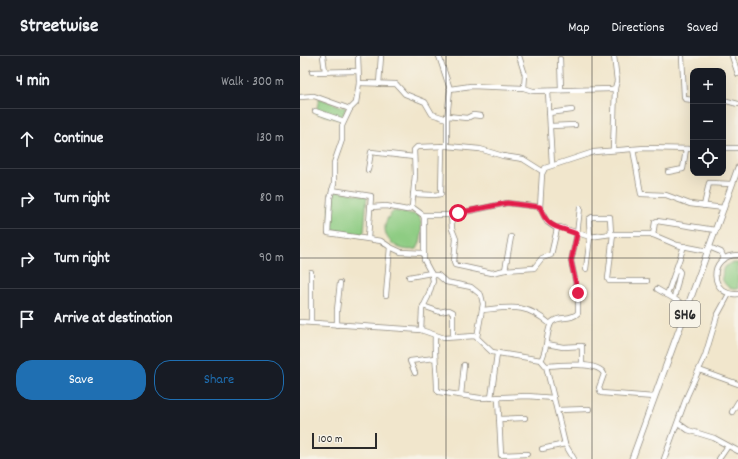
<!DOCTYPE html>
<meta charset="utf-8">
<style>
body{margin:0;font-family:Dekko,sans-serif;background:#20242c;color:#f1f3f6}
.controls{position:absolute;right:12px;top:12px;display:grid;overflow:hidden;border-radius:8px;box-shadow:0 4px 16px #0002}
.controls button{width:36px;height:36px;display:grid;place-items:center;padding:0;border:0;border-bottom:1px solid #363941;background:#171b24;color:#f1f3f6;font:20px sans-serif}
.scale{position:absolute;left:12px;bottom:10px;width:65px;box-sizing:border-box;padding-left:4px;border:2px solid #2b2b2b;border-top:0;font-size:11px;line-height:14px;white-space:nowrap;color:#2b2b2b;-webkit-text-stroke:3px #f7f3e8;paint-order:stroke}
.stop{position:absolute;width:12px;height:12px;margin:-9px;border:3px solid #e11d48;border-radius:50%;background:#fff}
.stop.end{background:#e11d48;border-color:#fff;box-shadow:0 1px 4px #0008}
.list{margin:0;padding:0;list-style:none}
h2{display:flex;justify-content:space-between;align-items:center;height:52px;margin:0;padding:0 16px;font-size:17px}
h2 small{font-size:13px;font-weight:400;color:#9ea1a6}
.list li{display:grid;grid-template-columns:26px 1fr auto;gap:12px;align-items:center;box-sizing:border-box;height:60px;padding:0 16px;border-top:1px solid #363941}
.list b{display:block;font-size:15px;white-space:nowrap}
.list em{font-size:13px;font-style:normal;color:#9ea1a6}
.actions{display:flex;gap:8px;padding:12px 16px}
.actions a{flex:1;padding:9px 0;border:1px solid #1f6fb2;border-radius:16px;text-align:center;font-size:14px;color:#1f6fb2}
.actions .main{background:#1f6fb2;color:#fff}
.icon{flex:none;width:22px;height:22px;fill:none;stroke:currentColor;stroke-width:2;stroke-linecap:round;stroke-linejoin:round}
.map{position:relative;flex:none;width:438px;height:403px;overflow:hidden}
header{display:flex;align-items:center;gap:24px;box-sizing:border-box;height:56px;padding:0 20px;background:#171b24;border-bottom:1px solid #363941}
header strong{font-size:19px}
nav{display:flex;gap:22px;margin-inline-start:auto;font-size:14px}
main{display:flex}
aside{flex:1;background:#171b24}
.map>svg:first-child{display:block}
.green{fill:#8ecc83;stroke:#5c7c57}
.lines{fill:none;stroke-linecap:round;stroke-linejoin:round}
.minor-casing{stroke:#8e887c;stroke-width:6}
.major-casing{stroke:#8e887c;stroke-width:7}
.minor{stroke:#fff;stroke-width:4.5}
.major{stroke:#fff;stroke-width:5.5}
.route{stroke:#e11d48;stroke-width:5}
.grid{fill:none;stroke:#2b2b2b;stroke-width:1;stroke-opacity:0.55}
.labels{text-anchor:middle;stroke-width:3.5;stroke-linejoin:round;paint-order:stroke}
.shield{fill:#f7f3e8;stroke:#686764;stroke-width:1}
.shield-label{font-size:15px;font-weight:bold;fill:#2b2b2b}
</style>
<header>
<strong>Streetwise</strong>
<nav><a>Map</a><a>Directions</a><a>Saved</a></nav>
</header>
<main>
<aside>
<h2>4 min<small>Walk · 300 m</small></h2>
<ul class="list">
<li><svg class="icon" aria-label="ahead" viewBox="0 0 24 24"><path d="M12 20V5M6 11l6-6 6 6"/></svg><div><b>Continue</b></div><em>130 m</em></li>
<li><svg class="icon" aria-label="right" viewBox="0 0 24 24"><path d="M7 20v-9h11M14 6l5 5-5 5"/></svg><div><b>Turn right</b></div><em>80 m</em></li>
<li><svg class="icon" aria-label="right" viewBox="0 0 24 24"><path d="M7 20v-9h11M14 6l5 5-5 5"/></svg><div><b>Turn right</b></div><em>90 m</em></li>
<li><svg class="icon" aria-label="arrive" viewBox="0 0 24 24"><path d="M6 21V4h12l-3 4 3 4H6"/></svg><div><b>Arrive at destination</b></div></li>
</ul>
<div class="actions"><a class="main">Save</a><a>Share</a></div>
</aside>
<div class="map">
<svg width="438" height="403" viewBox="0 0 438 403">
<rect width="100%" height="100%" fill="#f7f3e8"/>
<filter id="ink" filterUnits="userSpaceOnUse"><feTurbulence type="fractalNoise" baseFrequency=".025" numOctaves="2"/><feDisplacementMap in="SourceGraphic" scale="8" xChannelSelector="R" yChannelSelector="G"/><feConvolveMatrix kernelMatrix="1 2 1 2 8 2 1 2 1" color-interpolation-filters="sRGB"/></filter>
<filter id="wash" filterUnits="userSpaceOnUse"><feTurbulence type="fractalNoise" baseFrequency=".012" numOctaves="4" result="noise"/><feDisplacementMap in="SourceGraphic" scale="16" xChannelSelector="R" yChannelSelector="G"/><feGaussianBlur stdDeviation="0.9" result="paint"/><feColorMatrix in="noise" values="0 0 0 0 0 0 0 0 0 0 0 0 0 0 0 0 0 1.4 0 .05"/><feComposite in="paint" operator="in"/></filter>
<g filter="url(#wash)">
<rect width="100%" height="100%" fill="#f1e6cc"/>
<g class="green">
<polygon points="19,42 46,52 41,64 16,57"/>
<path d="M35,134l32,6 -3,36 -3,3 -29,-5c-2,-13 -5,-29 3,-40z"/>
<path d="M94,155l25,4c4,11 4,24 -2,34 -25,6 -44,-21 -23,-38z"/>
<path d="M430,207h8v26c-8,1 -13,-3 -16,-11l1,-9z"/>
</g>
</g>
<g filter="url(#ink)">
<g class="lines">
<defs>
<g id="minor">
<polyline points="23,0 25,15"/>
<polyline points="58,0 59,27 96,28 105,38 125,46 132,58 147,63 147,90 180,93 203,100 223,103 242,115"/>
<polyline points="139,0 150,33 147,63"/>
<polyline points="219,0 225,19 224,32"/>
<polyline points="382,0 384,40 385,43 393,44"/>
<polyline points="432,0 438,18"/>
<polyline points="260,3 261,34"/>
<polyline points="12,16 57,15"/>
<polyline points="59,27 56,47 50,53 42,70 42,84 34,107 34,128 30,142 28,177 81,185 90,191 101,196 123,197"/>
<polyline points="79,28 81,0"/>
<polyline points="150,33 171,30 224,32 233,35 312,33 315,32 317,25 314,0"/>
<polyline points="248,35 252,109"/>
<polyline points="0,41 14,40 50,53"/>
<polyline points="423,44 438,48"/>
<polyline points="15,55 44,65"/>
<polyline points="249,57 272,54"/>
<polyline points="147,60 167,62 173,59 181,60"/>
<polyline points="250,70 275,69"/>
<polyline points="423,92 438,92"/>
<polyline points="333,93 341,138 366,139 390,148 424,152"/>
<polyline points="313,94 315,32"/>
<polyline points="68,114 71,96 114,101"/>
<polyline points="368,116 383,113 386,93"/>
<polyline points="32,134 71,140 68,182"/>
<polyline points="113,138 134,139 141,138 142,90"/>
<polyline points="404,150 409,127 432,128"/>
<polyline points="71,151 86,150 107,154 112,151"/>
<polyline points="123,159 151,159 207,147 240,151"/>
<polyline points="151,159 152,173 156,183 154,206 155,209 192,217 205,214 234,212 242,202 251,199 257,173 247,166 240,152 242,118 245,112 294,96 345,92 393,93"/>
<polyline points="257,172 260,171 290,181 311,178 351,178 377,189 408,195"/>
<polyline points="313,178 308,223 309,225 347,225"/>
<polyline points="353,179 355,166 357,165 415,174"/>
<polyline points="409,191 421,196 424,202"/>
<path d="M438,199c-32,0 -28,42 0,39"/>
<polyline points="286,213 290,181 289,163 292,161 310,161 311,178"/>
<polyline points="205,214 211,181"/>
<polyline points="11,216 11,266"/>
<polyline points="132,219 138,219 146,226 171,231 181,239 183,248 177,281"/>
<polyline points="109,221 131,217"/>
<polyline points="357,233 388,251"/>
<polyline points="86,239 90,191"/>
<polyline points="367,239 384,190"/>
<polyline points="374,242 380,216 377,212"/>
<polyline points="123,250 140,256 149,254 153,256 153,281"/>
<path d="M182,254c30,-3 44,-7 68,14"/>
<polyline points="0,266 121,274 144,282 175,280 192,296 241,304 246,310 265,388 274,403"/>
<polyline points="37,269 37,254 40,227"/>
<polyline points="121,274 122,253 128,241 133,225 132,219 124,204 124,162 123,159 112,151 115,119 114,94 117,91 147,90"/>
<path d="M135,280c-1,18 2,35 2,53l2,3 41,6 47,-2 27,2"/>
<polyline points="247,288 263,291 282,290 282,309"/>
<path d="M241,304c7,-10 5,-31 11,-38 7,-7 19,-1 26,-9v-20l-7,-32 6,-27 3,-26"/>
<path d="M246,310c12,-1 53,-5 58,8l-5,14 2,5 53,4"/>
<polyline points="399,314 438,328"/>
<polyline points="115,317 110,305 135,302"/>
<polyline points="161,339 164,309"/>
<polyline points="191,342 197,298"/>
<polyline points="198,342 201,399 227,398"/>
<polyline points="257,354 289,353"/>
<polyline points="432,356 438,346"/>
<polyline points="199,363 225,362"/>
<polyline points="378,367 388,374 414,382 438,395"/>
<polyline points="242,393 265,388"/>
<polyline points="364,403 387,340 405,300 417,260 429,238"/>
<polyline points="419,403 428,390"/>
</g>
<polyline id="major" points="332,403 438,112"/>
</defs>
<use href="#minor" class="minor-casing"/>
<use href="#major" class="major-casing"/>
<use href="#minor" class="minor"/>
<use href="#major" class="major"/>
</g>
</g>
<g class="lines" filter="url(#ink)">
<path class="route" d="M158,157l49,-10 33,4c7,22 18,19 37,27l-6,27 7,32"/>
</g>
<path class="grid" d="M146,0v403M292,0v403M0,202h438"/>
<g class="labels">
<rect class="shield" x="370" y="245" width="30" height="26" rx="3"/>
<g class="shield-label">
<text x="385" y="263">SH6</text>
</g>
</g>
</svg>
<div class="controls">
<button>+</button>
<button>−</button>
<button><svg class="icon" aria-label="locate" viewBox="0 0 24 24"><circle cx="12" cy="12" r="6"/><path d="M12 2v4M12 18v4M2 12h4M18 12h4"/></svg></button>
</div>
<div class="scale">100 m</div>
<div class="stop" style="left:158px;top:157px"></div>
<div class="stop end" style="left:278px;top:237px"></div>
</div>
</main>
